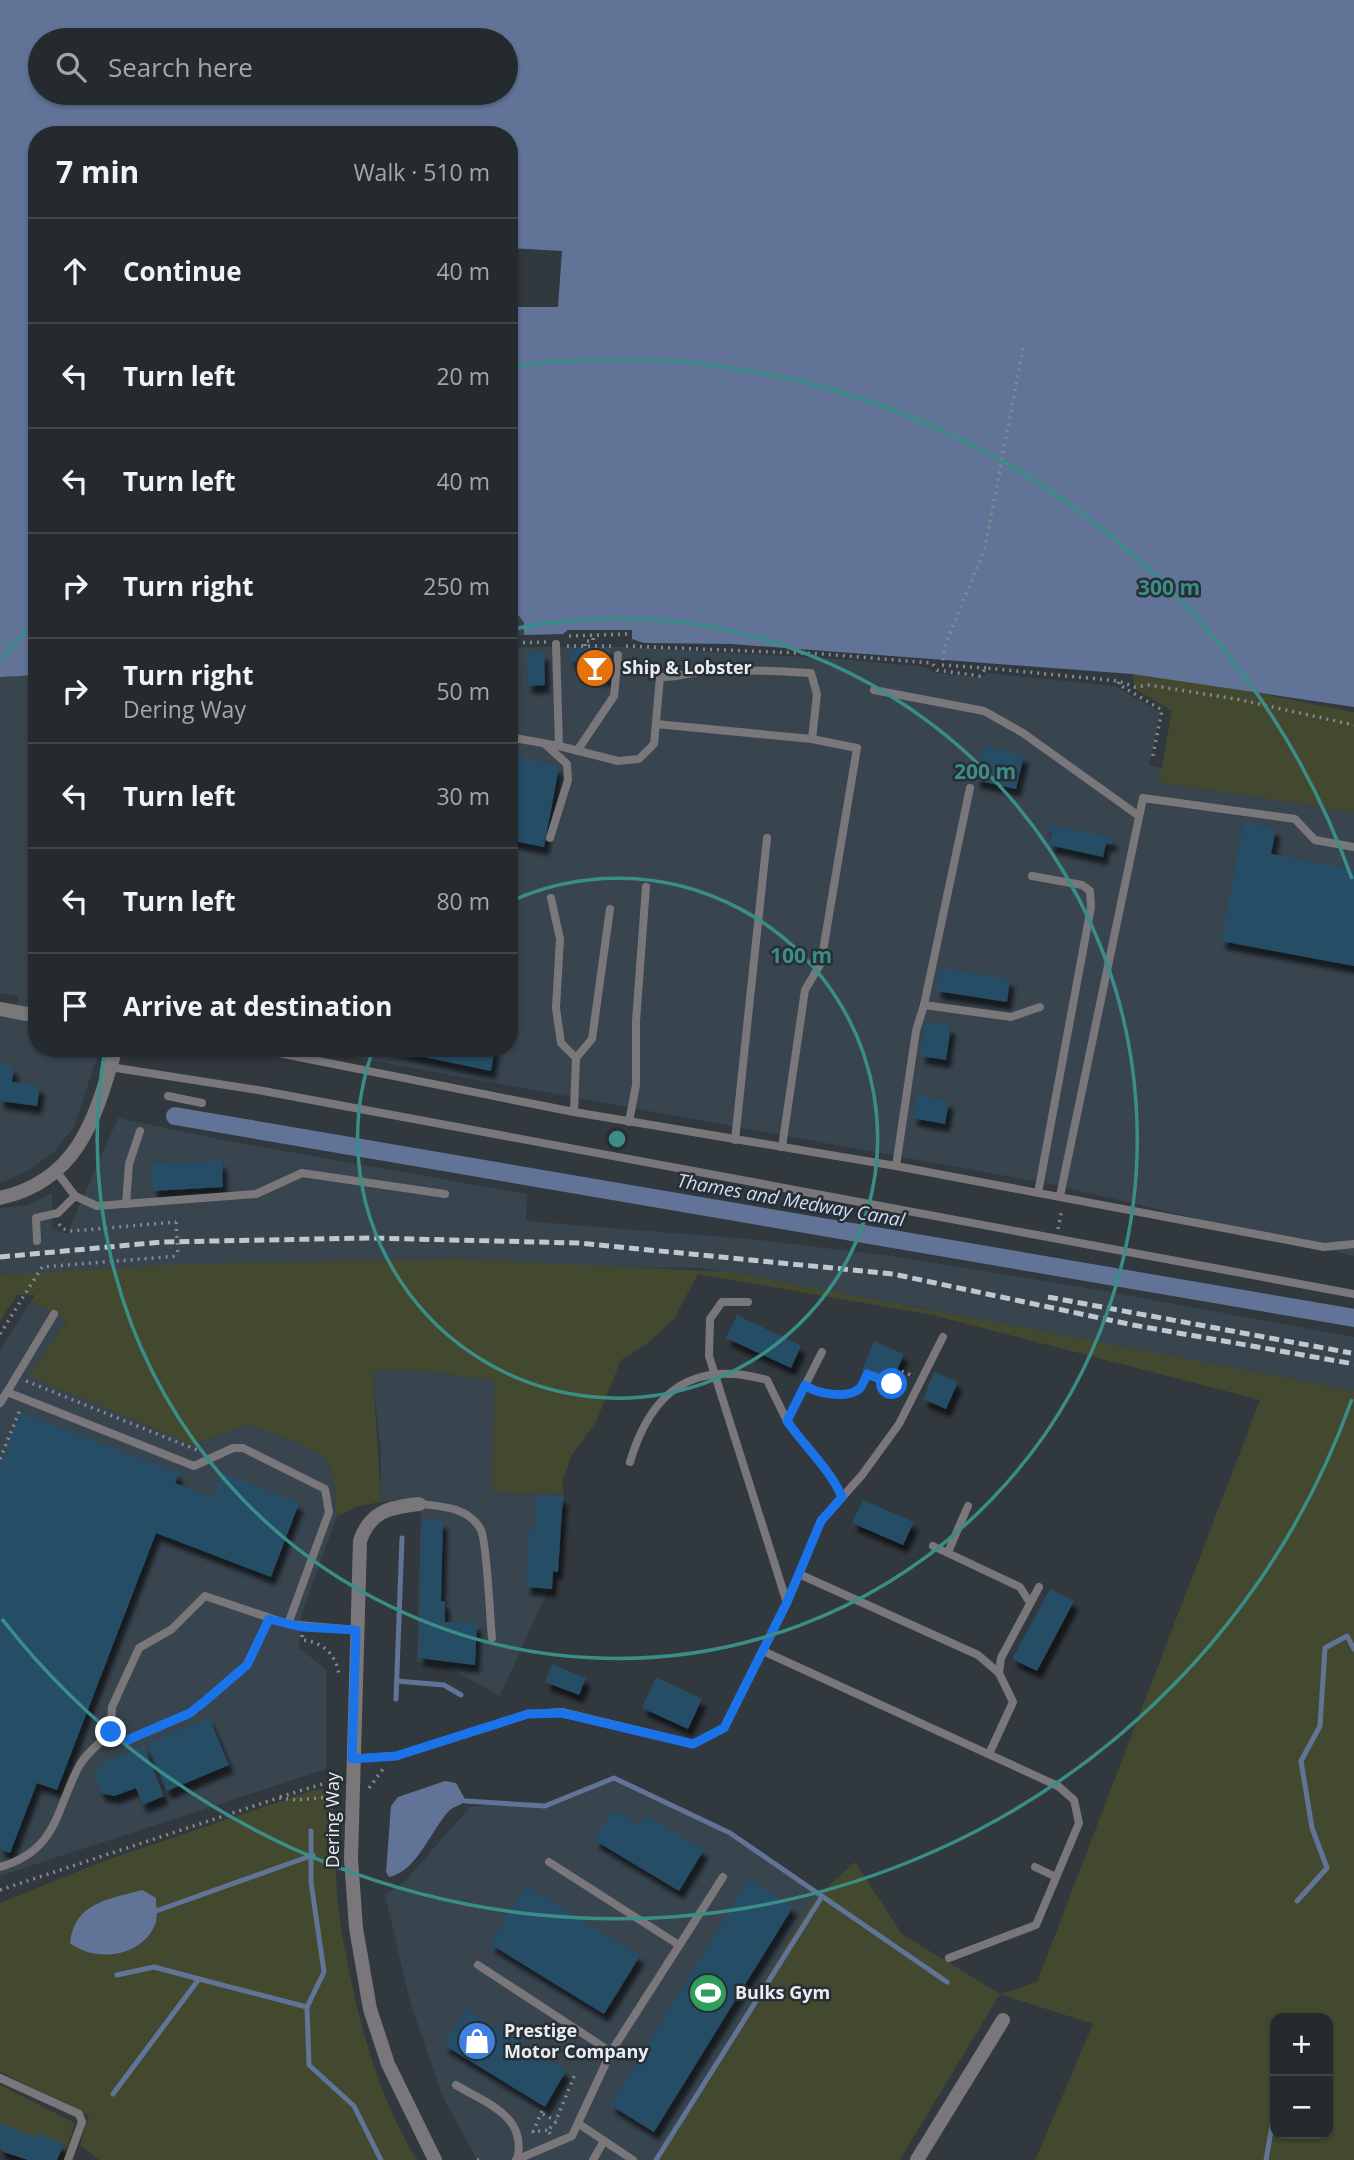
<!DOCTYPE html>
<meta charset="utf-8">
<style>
body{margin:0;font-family:"Open Sans",sans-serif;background:#31363a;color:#f1f3f6}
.controls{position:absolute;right:21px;bottom:21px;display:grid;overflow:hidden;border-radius:14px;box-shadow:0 2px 5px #0004}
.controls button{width:63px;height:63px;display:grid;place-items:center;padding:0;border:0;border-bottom:2px solid #42464a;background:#252a2e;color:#f1f3f6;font:35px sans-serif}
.stop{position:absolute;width:21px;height:21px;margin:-16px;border:5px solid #1a73e8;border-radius:50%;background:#fff}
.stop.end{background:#1a73e8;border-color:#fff;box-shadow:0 2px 7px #0008}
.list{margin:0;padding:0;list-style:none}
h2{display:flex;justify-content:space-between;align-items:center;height:91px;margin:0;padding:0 28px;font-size:30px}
h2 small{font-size:23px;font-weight:400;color:#a3a7aa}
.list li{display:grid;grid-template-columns:46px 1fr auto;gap:21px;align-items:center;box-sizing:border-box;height:105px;padding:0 28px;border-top:2px solid #42464a}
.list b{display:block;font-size:26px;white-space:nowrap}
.list p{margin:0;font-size:23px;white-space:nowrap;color:#a3a7aa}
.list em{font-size:23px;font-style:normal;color:#a3a7aa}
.icon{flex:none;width:38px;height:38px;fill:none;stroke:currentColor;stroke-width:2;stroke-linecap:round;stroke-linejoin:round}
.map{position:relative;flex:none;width:1354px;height:2160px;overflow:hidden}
.search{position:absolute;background:#252a2e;box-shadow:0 2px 5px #0004;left:28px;top:28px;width:490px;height:77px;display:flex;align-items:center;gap:18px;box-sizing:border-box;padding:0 24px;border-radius:38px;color:#a3a7aa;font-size:26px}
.panel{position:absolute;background:#252a2e;box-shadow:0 2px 5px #0004;left:28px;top:126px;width:490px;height:931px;border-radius:28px}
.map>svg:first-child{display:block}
.built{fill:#38444e}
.green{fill:#43492e;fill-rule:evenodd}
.water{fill:#617498;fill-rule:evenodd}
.pier{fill:#31383e}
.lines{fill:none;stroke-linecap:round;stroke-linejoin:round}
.stream{stroke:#617498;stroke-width:5}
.canal{stroke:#617498;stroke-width:18}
.building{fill:#274d66;filter:url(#shadow)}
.path{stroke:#83898e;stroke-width:3.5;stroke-dasharray:2 5;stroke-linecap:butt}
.service{stroke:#7a777b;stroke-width:8}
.minor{stroke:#7a777b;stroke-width:14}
.rail{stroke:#c2c7cb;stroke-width:5;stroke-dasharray:10 5;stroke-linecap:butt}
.path-bridge{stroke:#83898e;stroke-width:3.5;stroke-dasharray:2 5;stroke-linecap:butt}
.route{stroke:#1a73e8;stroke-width:9}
.ring{fill:none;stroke:#3b8e88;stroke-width:3.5}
.labels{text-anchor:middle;stroke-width:5;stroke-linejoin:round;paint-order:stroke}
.poi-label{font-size:18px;font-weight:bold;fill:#e9edf1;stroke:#272e34;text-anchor:start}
.street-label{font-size:18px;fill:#e9edf1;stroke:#272e34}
.water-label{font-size:19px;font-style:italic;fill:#d0def6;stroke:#272e34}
.centre{fill:#3b8e88;stroke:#272e34;stroke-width:3.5}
.ring-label{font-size:21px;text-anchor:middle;font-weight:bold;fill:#3b8e88;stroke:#272e34;stroke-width:5;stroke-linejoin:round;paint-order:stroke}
</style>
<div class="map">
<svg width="1354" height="2160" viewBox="0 0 1354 2160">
<defs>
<filter id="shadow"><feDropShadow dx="4.5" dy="8" stdDeviation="2" flood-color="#0009"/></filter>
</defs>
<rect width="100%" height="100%" fill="#31383e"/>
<g class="built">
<polygon points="509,584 518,584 518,615 524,622 524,635 509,635"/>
<polygon points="538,647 626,647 841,659 927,667 932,672 982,678 987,673 1114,686 1160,712 1149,765 1162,768 1160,782 1354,812 1354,1256 1055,1185 303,1048 509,1048 509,648"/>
<polygon points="37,675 37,1048 100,1048 74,1127 54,1152 28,1171 0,1183 0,1014 14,1017 18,996 0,993 0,677"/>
<polygon points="118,1118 218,1139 527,1194 526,1221 760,1240 898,1257 1088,1288 1354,1337 1354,1395 1015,1330 932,1310 702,1268 334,1265 0,1289 0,1208 28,1205 52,1193 52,1228 67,1234"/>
<polygon points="31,1301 67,1319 30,1376 193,1445 246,1425 291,1439 327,1458 333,1477 337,1516 301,1616 299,1648 326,1669 326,1769 0,1876 0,1350"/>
<polygon points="415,1370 494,1380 493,1491 564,1494 558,1573 554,1574 553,1591 548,1591 542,1603 500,1696 449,1668 417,1662 421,1497 381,1502 381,1454 372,1372"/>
<polygon points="614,1778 730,1833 821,1898 656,2160 477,2160 442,2095 410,2002 385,1895 404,1882 470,1807 499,1803 545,1806"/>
</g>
<g class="green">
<polygon points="1132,674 1197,681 1354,712 1354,812 1159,782 1172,711 1135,689"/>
<path d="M455,1259l276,13 623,119v769h-319l58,-136 -93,-30 -100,166h-245l159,-261 41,-37 47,72 98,60 37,-12 223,-582 -328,-85 -234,-41 -24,45 -27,25 -26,16 -25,62 -25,34 -9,27 2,11 -71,-2 1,-112 -79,-10 -42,2 8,130 -22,4 -22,10 -4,-39 -6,-19 -36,-19 -45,-14 -53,20 -164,-69 38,-56 -36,-19 4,-6h-18l-17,26v-46l184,-11zM1275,2018h53v116h-53z"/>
<path d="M332,1789c3,47 2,97 10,144 13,76 34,161 75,227h-318l-19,-15 9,-30 -89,-43v-169l101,-41 213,-72z"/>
<polygon points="0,2085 75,2123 63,2160 57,2160 64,2144 36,2133 34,2137 0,2123"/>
</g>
<g class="water">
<path d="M0,0h1354v707l-222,-33 -401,-30 -87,-1 -12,-4v-9h-64l-5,4 -39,1v-13l-6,-7v-31h-9v-449h-472v540l-37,2zM40,40h466v53h-466z"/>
<path d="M445,1781l11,2 10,18c-6,5 -13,5 -18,11 -18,20 -31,59 -59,65l-3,-5 5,-66 7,-9z"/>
<path d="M142,1890l14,8c0,8 2,20 -1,27 -14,32 -59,38 -85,18 5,-41 37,-43 72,-53z"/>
</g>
<polygon class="pier" points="509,248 562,251 558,307 517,307 509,466"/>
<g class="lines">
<g class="stream">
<polyline points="397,1681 444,1685 461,1695"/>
<polyline points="396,1699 402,1538"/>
<polyline points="466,1801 545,1806 614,1778 730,1833 947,1982"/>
<polyline points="311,1831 311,1882 324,1972 307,2007 309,2065 354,2106 381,2160"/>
<polyline points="1297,1901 1327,1868 1312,1828 1301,1761 1320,1726 1325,1648 1347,1636 1354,1649"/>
<polyline points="156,1911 313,1855"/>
<polyline points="117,1975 154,1967 199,1979"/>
<polyline points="113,2094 199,1979 307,2007"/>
<polyline points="656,2160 821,1898"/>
<polyline points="1266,2160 1274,2114"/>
</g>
<polyline class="canal" points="175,1116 1354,1318"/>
</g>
<g class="building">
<polygon points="609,647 610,678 597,678 597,675 591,676 591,673 581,673 581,662 571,662 570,649"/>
<polygon points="544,652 545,685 528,686 527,653"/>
<polygon points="983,746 1024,755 1016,789 975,780"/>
<polygon points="509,754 559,767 544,847 509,840"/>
<polygon points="1244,823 1276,829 1271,854 1354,870 1354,966 1221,941"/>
<polygon points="1047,824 1113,838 1112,844 1106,843 1103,857 1049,845 1052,831 1046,830"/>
<polygon points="940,968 1010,979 1007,1002 936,991"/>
<polygon points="925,1023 951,1026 946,1060 921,1056"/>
<polygon points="382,1048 495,1048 491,1071"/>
<polygon points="0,1064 14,1067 12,1082 40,1086 37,1106 0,1101"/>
<polygon points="917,1095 949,1101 945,1124 913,1118"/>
<polygon points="222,1161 223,1187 153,1191 152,1164"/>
<polygon points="737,1315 801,1346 791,1368 726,1338"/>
<polygon points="874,1341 904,1354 892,1382 862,1370"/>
<polygon points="934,1372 958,1382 946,1409 923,1399"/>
<polygon points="20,1413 179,1473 175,1483 213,1498 223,1473 299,1503 271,1577 156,1533 57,1790 37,1783 10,1853 0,1849 0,1466"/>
<polygon points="537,1495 563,1496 558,1572 553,1571 552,1589 526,1587 530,1526 536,1527"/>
<polygon points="863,1500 914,1522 903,1545 852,1523"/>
<polygon points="422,1520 443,1521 441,1601 445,1601 445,1622 477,1623 475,1665 419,1658"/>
<polygon points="1050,1589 1074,1601 1037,1671 1012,1659"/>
<polygon points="552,1664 586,1678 579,1695 545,1682"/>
<polygon points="656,1677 702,1699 688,1729 642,1708"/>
<polygon points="209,1718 229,1765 167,1791 147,1743"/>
<polygon points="144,1746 164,1796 143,1805 136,1788 114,1796 101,1793 95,1777 101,1764"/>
<polygon points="612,1810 639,1826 646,1815 704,1850 679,1891 594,1840"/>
<polygon points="749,1880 793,1907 654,2132 610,2105"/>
<polygon points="526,1886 640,1956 604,2014 490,1944"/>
<polygon points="465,2009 566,2071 545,2107 444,2045"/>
<polygon points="0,2123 34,2137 36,2133 64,2144 57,2160 28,2160 4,2152 0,2148"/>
</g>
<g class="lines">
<g class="path">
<polyline points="569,636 628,634"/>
<polyline points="509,643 546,642"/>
<polyline points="567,646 612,646"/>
<polyline points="585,646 585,641 593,641 593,635"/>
<polyline points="626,646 823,654 932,663 937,670 980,676 986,668 1118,681 1135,687 1149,685 1236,699 1354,725"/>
<polyline points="986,668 942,665 945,645 985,548 1024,343"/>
<polyline points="1119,682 1118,684 1162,710 1152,760"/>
<polyline points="59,1224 63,1229 72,1231 176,1222"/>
<polyline points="1058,1229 1062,1209"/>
<polyline points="0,1334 42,1267 178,1256"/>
<polyline points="26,1381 197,1450"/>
<path d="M816,1390c23,4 40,8 51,-16l25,10 7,-14 12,5"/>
<polyline points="0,1459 20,1410"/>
<path d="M302,1635v5c21,2 35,15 37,36"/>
<polyline points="369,1788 383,1769"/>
<polyline points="280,1797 339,1779"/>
<polyline points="0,1890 278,1798 298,1800 339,1796"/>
<polyline points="542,2111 533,2132 548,2130"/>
<polyline points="543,2114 556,2121"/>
<polyline points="550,2134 548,2130 555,2123 575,2074"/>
<polyline points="477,2160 482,2160"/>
</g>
<g class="service">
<polyline points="874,690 984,711 1023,733 1139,816"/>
<polyline points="656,724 812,739 857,748 821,963 805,990 782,1147"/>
<polyline points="509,737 559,746 556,644"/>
<polyline points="545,744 567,764 568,780 550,838"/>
<path d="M559,746l59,15 21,-2 15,-15 6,-67c15,1 25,-3 38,-5 37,-3 76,-1 113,1l6,21 -5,45"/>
<polyline points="577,751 614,696 618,655"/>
<polyline points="1032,876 1082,885 1090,891 1091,907 1038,1193"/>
<polyline points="551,898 560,939 556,1008 561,1043 576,1058 574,1112"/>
<polyline points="924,1005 1011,1017 1040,1007"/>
<polyline points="30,1014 37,983"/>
<polyline points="253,1048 574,1112 896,1166 1324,1247 1354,1244"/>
<polyline points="576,1058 592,1039 610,909"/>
<polyline points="110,1067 258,1090 1354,1294"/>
<polyline points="168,1096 202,1103"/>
<polyline points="629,1122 636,1085 636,1021 646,887"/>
<polyline points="735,1140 767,838"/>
<polyline points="896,1166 916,1031 924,1005 970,788"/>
<polyline points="56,1171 75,1196 97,1206 256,1194 302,1173 445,1194"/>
<polyline points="1060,1196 1143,798 1295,819 1315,840 1354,847"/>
<polyline points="126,1204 129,1164 140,1131"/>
<polyline points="37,1241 36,1218 58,1213 75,1196"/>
<path d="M822,1352l-35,69c18,26 43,48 55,76"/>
<polyline points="7,1392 54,1314"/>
<polyline points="0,1403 7,1392 194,1466 233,1448 243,1448 325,1489 329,1512 288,1624"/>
<path d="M630,1462c21,-71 63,-103 137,-82l20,41"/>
<path d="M419,1504c22,2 50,3 62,26 6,12 9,90 11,108"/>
<polyline points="933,1546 1020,1587 1030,1603"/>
<polyline points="948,1552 968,1506"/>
<polyline points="799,1574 978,1655 999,1673 1013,1702 989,1754"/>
<polyline points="787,1603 821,1521 862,1475 899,1424 943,1337"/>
<polyline points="269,1619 247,1665 205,1701 190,1713 126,1741 111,1732 112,1707 139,1648 172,1629 205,1596 288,1624 356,1630"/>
<polyline points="763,1651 1058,1786 1074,1800 1079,1823 1036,1925 949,1958"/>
<polyline points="999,1673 1001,1658 1039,1587"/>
<polyline points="352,1759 396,1756 528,1714 562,1712 693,1744 724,1728 787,1603 709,1356 710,1319 722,1302 748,1302"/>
<polyline points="549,1862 679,1945"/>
<path d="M0,1867c57,-17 55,-54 78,-99 7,-14 22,-25 33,-36"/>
<polyline points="1035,1867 1056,1877"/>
<polyline points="478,1965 611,2052"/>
<polyline points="0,2078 79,2114 82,2122 68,2160"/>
<path d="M456,2085c31,19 72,31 61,75"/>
<polyline points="579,2124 633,2160"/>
<polyline points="516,2160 572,2136 611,2052 723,1877"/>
<polyline points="593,2160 604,2141"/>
</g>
<g class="minor">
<polyline points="0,1009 37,1016"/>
<path d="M0,1198c80,-18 95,-81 116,-150"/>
<path d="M419,1504c-29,3 -49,7 -59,37l-9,318 5,69 14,81 18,55 47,96"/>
<polyline points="917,2160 1003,2020"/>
</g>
<g class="rail">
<polyline points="0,1257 162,1242 369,1238 579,1243 893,1274 1133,1325 1354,1364"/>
<polyline points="1048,1297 1351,1353"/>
</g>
<polyline class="path-bridge" points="176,1222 178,1256"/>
</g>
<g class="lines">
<path class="route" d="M111,1732l14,9 65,-28 15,-12 42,-36 22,-46 33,8 54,3 -4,129 44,-3 132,-42 34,-1 131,31 31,-16 63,-126 34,-81 21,-24c-12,-28 -37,-50 -55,-76l18,-36c11,9 42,14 54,4 4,-4 6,-10 8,-15l25,10"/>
</g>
<g class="ring">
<path d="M511 901A260 260 0 1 1 373 1050"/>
<path d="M513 629A520 520 0 1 1 105 1049"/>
<path d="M1352 1399A780 780 0 0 1 2 1619M2 659A780 780 0 0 1 33 622M515 366A780 780 0 0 1 1352 879"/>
</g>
<defs>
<symbol id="bar-disc" viewBox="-11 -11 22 22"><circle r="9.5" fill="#e8710a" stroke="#272e34"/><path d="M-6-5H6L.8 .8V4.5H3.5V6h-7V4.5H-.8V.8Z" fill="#fff"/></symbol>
<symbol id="stadium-disc" viewBox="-11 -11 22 22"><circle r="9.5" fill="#2e9e5b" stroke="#272e34"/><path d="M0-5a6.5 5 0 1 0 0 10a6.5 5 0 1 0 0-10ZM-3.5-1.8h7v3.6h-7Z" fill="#fff"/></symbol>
<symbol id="shop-disc" viewBox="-11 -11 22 22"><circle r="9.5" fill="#3f7fe0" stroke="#272e34"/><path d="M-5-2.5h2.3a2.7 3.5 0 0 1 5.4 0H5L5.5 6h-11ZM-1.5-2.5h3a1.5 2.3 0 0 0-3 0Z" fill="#fff"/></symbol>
</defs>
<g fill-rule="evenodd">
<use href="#bar-disc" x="573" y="646" width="44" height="44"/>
<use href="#stadium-disc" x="686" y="1971" width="44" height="44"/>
<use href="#shop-disc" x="455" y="2019" width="44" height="44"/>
</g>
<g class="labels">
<g class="poi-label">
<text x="622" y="674">Ship &amp; Lobster</text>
<text x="735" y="1999">Bulks Gym</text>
<text x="504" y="2037">Prestige<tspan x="504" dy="21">Motor Company</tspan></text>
</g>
<g class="street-label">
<text transform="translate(333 1820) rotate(-90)" y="6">Dering Way</text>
</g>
<g class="water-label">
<text transform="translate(791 1200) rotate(10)" y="7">Thames and Medway Canal</text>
</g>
</g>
<circle cx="617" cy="1139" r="10" class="centre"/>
<g class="ring-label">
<text x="1169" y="595">300 m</text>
<text x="985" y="779">200 m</text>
<text x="801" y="963">100 m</text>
</g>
</svg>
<div class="controls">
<button>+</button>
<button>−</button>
</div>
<div class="stop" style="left:892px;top:1384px"></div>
<div class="stop end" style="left:111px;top:1732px"></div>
<div class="search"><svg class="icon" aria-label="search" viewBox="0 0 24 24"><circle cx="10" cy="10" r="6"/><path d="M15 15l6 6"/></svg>Search here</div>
<section class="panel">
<h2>7 min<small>Walk · 510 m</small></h2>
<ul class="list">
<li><svg class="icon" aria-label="ahead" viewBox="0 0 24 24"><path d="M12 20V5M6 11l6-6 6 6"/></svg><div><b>Continue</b></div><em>40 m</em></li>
<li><svg class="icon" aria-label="left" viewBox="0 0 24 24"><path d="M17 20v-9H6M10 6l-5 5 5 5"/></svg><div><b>Turn left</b></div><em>20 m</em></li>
<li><svg class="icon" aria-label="left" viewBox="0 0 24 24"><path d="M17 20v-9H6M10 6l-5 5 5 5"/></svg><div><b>Turn left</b></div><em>40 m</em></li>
<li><svg class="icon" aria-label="right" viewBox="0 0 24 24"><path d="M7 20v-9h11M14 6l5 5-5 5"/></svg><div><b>Turn right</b></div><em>250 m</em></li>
<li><svg class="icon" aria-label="right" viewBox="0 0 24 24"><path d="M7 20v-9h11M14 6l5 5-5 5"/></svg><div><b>Turn right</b><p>Dering Way</p></div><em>50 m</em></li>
<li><svg class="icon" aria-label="left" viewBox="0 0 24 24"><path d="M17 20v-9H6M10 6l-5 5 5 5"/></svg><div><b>Turn left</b></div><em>30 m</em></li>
<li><svg class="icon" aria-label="left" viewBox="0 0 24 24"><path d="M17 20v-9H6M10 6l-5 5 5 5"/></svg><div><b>Turn left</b></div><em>80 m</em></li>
<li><svg class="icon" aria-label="arrive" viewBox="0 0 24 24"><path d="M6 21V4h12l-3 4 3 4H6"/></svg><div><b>Arrive at destination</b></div></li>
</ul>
</section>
</div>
